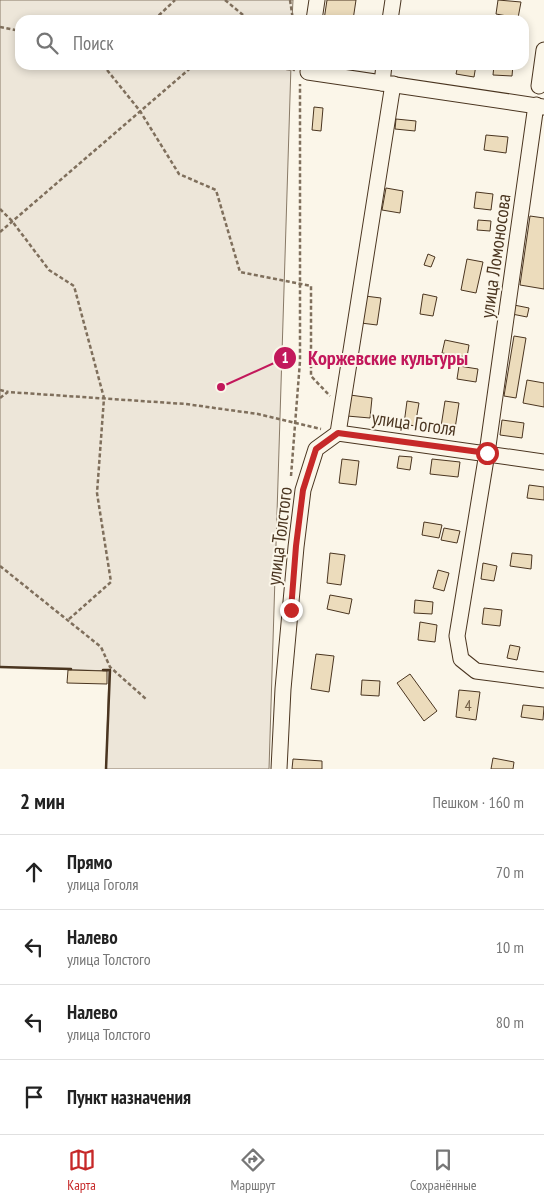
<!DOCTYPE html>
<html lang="ru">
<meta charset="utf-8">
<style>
body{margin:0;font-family:"PT Sans Narrow",sans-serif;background:#f2f2f2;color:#222}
.stop{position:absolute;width:15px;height:15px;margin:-11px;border:4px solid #c62828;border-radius:50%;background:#fff}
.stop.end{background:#c62828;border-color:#fff;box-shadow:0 1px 5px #0008}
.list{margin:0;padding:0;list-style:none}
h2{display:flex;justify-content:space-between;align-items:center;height:65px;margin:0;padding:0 20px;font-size:21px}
h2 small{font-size:16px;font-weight:400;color:#767676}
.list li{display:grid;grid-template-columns:32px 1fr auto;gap:15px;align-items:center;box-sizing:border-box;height:75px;padding:0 20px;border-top:1px solid #e0e0e0}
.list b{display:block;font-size:19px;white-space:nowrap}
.list p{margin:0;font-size:16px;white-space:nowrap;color:#767676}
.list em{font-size:16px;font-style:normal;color:#767676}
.icon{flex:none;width:28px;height:28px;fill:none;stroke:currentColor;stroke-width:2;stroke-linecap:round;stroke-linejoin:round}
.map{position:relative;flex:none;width:544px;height:769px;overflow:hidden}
.search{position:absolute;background:#fff;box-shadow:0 2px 8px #0003;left:15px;right:15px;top:15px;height:55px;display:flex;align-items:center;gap:12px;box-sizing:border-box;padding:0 18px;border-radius:15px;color:#767676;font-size:19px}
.sheet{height:365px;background:#fff}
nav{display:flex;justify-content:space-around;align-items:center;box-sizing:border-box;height:70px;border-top:1px solid #e0e0e0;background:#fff;font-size:14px;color:#767676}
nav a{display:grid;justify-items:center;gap:2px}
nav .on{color:#c62828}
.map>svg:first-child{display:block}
.green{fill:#ede6d9;stroke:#887966}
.building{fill:#ecdcbc;stroke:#4a3520}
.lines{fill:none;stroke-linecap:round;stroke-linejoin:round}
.minor-casing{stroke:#4a3520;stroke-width:17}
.path{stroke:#7f6f5c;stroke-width:2.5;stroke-dasharray:4 2.5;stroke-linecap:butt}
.minor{stroke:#fbf6e9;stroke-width:15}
.wall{stroke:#4a3520;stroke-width:2.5}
.route{stroke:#c62828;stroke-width:6}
.labels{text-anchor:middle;stroke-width:4;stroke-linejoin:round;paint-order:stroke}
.number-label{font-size:16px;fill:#725f47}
.street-label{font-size:19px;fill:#4a3520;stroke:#fbf6e9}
.leader{fill:none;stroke:#c2185b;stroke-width:2}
.callout-dot{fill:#c2185b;stroke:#fbf6e9;stroke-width:2}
.mark-label{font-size:15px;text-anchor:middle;font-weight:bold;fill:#fff}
.callout-label{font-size:20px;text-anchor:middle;font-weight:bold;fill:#c2185b;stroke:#fbf6e9;stroke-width:4;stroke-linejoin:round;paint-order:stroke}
</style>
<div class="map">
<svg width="544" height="769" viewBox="0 0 544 769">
<rect width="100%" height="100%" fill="#fbf6e9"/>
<polygon class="green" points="0,0 293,0 292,20 20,20 20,65 291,65 269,769 106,769 109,671 0,667"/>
<g class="building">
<polygon points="327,0 356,0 353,20 324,20"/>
<polygon points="498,0 521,2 518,18 496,14"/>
<polygon points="458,65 476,65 474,77 456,74"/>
<polygon points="494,65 513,65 512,76 493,75"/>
<polygon points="314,107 323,108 321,131 312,130"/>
<polygon points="396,119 416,121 415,131 395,129"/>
<polygon points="486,135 508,137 506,153 484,150"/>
<polygon points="386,188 403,191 400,213 382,210"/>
<polygon points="476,192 493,194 491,210 474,208"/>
<polygon points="530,216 544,218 544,289 520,285"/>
<polygon points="478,220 491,221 490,231 477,230"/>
<polygon points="428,254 435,257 431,267 424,265"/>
<polygon points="467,259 483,262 476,293 461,290"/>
<polygon points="423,294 437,297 433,316 420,314"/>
<polygon points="365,296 381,298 377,325 361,323"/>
<polygon points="514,305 529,308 527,317 512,314"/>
<polygon points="514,336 526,338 516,398 504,396"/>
<polygon points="445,340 469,345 467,357 442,353"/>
<polygon points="459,366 478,369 476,382 457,379"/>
<polygon points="527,380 544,383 544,407 523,403"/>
<polygon points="350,395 372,398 370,418 347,416"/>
<polygon points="407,401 419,403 415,426 404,424"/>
<polygon points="445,401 459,403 454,435 440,433"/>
<polygon points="502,420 524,423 522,438 500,435"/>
<polygon points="399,456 412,457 410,470 397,468"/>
<polygon points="342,459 359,461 356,485 339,483"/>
<polygon points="432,459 460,462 458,477 430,474"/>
<polygon points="529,485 544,487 544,500 527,498"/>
<polygon points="424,522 442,525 439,538 422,535"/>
<polygon points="444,528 460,531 457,543 441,540"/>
<polygon points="330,553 345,555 341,585 327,583"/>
<polygon points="512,553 532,555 531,569 510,566"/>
<polygon points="483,563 497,566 494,581 481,579"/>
<polygon points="438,570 449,573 444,591 433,588"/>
<polygon points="330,595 352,599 349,614 327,609"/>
<polygon points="415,600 433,602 432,614 414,613"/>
<polygon points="484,608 502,610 500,626 482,624"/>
<polygon points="420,622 437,625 435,642 418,640"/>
<polygon points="510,645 520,647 517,660 507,658"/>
<polygon points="316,654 334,656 329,692 311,689"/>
<polygon points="68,670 107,671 107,684 67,683"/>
<polygon points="410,674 437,711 424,721 397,683"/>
<polygon points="362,680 380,681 379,696 361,695"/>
<polygon points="459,690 480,692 476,720 456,717"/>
<polygon points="523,705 544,707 543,720 521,717"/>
<polygon points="493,758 514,762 513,769 491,769"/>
<polygon points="293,759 322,761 322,769 292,769"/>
</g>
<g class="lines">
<defs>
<g id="minor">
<polyline points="314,20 317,0"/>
<polyline points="390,20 393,0"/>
<polyline points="309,65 308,72 544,107"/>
<polyline points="382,83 384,65"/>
<polyline points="539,86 544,50"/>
<polyline points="536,105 487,453 457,636 461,659 476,671 544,680"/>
<polyline points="338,433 544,462"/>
<polyline points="279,769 283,689 296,547 303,490 316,449 338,433 393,84"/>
</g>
</defs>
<use href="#minor" class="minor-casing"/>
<g class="path">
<polyline points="225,0 249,20"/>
<polyline points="290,0 293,20"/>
<polyline points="154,20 175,0"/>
<polyline points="0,27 20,31"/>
<polyline points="103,65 140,111 179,174 216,190 240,272 311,286 311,376 330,396"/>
<polyline points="254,65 295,70"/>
<polyline points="0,209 12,221 49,270 74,286 104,398 97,493 111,582 68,620"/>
<polyline points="0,232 194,65"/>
<polyline points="0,390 8,392"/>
<polyline points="0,398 8,392 186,404 258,414 321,429"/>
<polyline points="291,476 300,361 300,84"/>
<polyline points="0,566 101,647 110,667 146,699"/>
</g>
<use href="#minor" class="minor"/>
<g class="wall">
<polyline points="0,667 71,669"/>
<polyline points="103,670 110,670 106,769"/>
</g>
</g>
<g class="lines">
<polyline class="route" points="291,610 296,546 303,490 316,449 338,433 487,453"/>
</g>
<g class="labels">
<g class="number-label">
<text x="468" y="711">4</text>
</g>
<g class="street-label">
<text transform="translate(495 256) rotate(-82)" y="7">улица Ломоносова</text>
<text transform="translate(414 423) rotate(8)" y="7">улица Гоголя</text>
<text transform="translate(279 536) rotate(-83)" y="7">улица Толстого</text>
</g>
</g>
<path class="leader" d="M221 387L285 358"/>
<g class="callout-dot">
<circle cx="221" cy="387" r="5"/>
<circle cx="285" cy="358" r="12"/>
</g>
<g class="mark-label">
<text x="285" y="363">1</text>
</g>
<g class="callout-label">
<text x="388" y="365">Коржевские культуры</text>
</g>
</svg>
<div class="stop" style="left:487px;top:453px"></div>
<div class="stop end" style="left:291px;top:610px"></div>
<div class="search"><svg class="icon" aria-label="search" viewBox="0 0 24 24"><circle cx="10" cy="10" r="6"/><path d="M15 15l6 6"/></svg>Поиск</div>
</div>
<section class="sheet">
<h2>2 мин<small>Пешком · 160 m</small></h2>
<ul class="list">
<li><svg class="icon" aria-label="ahead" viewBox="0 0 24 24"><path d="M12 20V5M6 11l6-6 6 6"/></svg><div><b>Прямо</b><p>улица Гоголя</p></div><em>70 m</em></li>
<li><svg class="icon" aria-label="left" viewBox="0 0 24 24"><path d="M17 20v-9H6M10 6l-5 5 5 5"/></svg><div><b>Налево</b><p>улица Толстого</p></div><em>10 m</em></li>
<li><svg class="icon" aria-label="left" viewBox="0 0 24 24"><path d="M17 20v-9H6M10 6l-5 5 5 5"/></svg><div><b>Налево</b><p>улица Толстого</p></div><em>80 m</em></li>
<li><svg class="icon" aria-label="arrive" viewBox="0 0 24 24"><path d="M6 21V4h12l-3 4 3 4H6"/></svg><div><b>Пункт назначения</b></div></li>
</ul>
</section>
<nav>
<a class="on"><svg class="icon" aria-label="map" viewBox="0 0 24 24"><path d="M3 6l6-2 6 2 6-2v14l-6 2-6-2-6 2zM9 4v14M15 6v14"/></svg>Карта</a>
<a><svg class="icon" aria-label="directions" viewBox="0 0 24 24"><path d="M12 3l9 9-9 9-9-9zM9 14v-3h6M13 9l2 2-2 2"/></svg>Маршрут</a>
<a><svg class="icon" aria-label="saved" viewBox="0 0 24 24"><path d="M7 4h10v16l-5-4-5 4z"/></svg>Сохранённые</a>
</nav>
